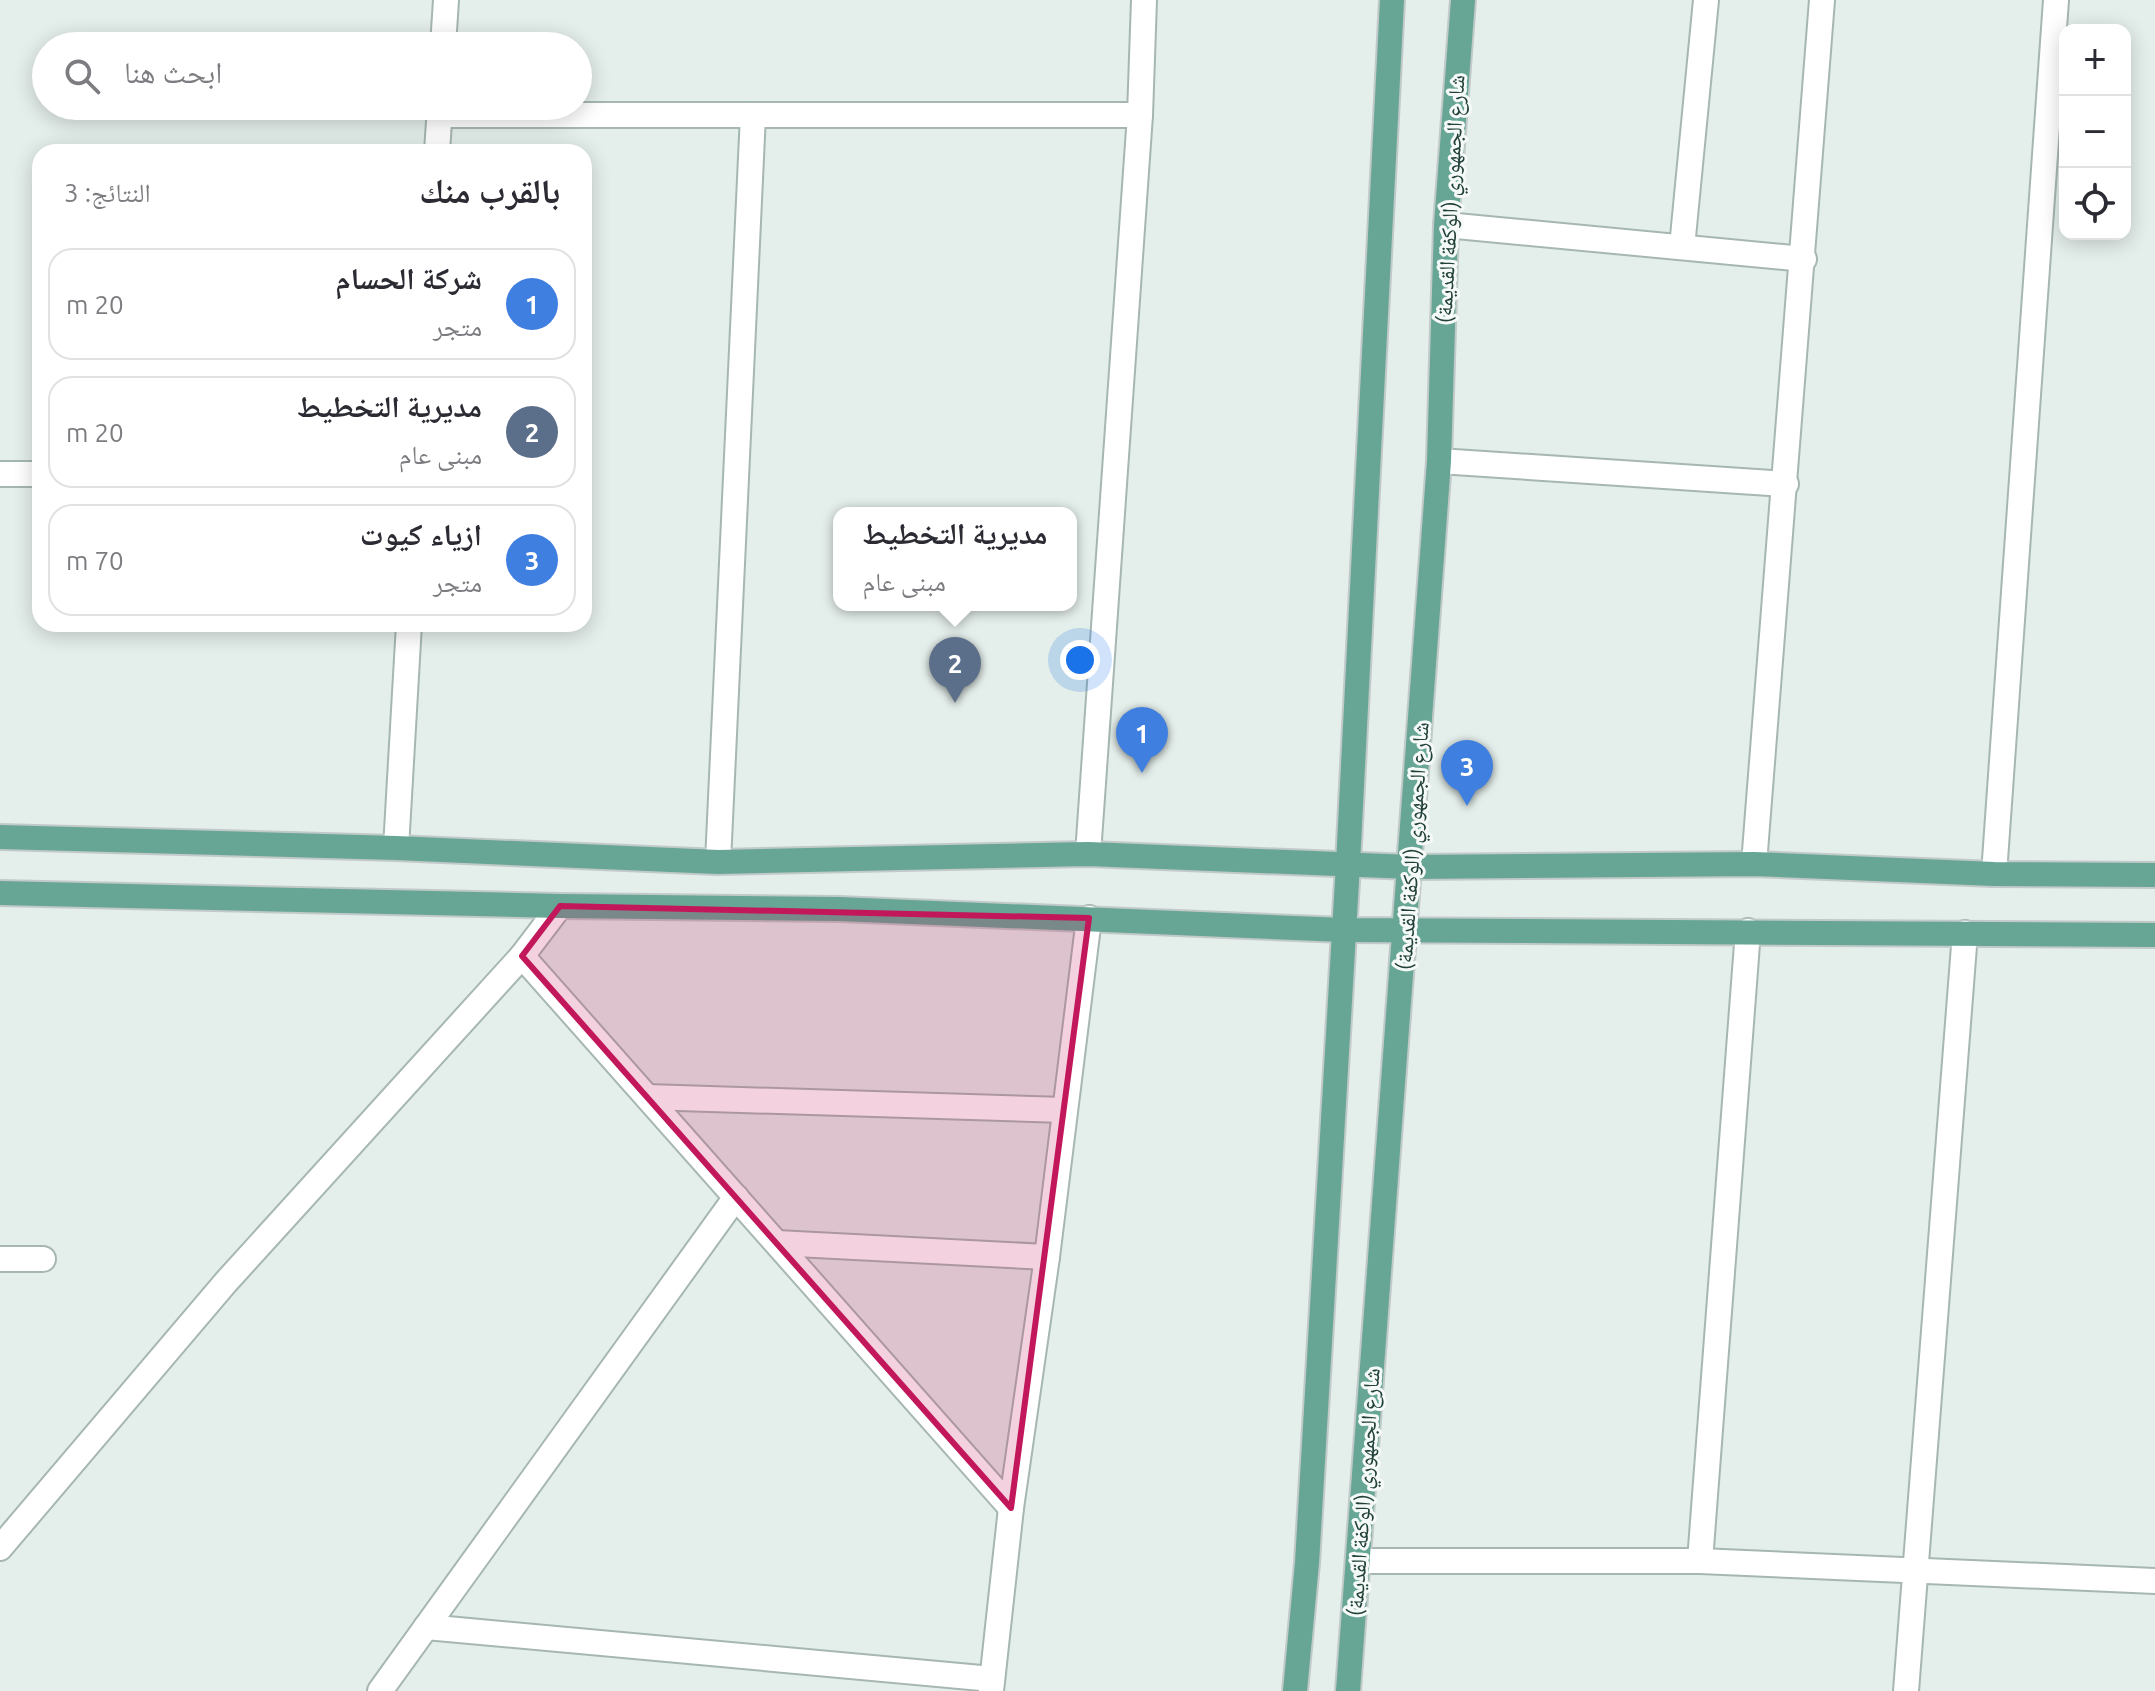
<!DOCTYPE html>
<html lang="ar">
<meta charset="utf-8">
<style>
body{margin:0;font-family:Ubuntu,"Noto Naskh Arabic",sans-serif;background:#f7f7f7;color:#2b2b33;direction:rtl}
.controls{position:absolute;right:24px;top:24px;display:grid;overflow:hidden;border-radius:16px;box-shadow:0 4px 20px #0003}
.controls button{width:72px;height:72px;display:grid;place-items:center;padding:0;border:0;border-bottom:2px solid #e1e1e2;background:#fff;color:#2b2b33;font:40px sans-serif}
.you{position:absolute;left:1080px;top:660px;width:28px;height:28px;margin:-20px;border:6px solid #fff;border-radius:50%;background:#1a73e8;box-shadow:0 0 0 12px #1a73e833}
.badge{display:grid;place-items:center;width:52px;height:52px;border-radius:50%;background:#875144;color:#fff;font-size:26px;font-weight:700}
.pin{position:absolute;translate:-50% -66px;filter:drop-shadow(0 2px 4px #0008)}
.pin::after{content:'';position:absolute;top:42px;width:28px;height:24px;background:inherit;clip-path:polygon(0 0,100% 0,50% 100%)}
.popup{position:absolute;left:833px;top:507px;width:244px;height:104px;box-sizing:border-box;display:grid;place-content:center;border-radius:16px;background:#fff;filter:drop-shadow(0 2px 6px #0005);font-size:26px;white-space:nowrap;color:#7c7c81}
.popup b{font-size:30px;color:#2b2b33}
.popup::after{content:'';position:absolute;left:50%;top:100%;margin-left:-16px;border:16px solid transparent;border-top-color:#fff}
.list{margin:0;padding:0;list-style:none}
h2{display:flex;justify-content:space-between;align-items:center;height:104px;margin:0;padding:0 32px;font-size:34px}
h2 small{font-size:26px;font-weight:400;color:#7c7c81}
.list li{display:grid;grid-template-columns:52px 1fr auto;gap:24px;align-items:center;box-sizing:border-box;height:112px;margin:0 16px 16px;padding:0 16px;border:2px solid #e1e1e2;border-radius:24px}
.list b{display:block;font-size:30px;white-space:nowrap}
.list p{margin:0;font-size:26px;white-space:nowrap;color:#7c7c81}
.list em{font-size:26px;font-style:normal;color:#7c7c81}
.icon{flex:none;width:44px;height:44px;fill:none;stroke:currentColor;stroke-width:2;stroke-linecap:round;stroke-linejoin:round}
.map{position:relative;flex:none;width:2155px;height:1691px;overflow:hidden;direction:ltr}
.search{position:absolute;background:#fff;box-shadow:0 4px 20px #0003;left:32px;top:32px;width:560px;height:88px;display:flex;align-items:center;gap:20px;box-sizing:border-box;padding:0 28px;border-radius:44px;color:#7c7c81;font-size:30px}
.panel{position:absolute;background:#fff;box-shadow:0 4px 20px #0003;left:32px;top:144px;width:560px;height:488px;border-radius:24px;direction:rtl}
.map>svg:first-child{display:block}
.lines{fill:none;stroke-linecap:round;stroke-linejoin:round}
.minor-casing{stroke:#a6b7b1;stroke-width:28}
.major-casing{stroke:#c1cac8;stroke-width:28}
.minor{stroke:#fff;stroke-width:24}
.major{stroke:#67a595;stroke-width:24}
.marked{fill:#c2185b;fill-opacity:0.2;stroke:#c2185b;stroke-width:6;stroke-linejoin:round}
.labels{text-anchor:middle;stroke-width:6;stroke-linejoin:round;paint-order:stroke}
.street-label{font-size:22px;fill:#224139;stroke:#f5faf8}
</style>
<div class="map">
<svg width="2155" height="1691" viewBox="0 0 2155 1691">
<rect width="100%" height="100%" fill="#e4eeea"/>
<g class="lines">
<defs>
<g id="minor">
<polyline points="443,46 446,0"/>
<polyline points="439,115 1140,115"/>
<polyline points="437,152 440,106"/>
<polyline points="1446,225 1804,259"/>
<polyline points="1682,247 1706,0"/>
<polyline points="1439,461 1786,484"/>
<polyline points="0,474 40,474"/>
<polyline points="396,848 409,624"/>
<polyline points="1088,854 1140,115 1144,0"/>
<polyline points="718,862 753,115"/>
<polyline points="1754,864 1822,0"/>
<polyline points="1994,874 2056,0"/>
<polyline points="522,956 1011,1508"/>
<polyline points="647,1097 1064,1110"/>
<polyline points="777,1243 1047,1257"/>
<polyline points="0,1259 43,1259"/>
<polyline points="0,1548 226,1282 522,956 560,906"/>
<polyline points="1358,1561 1700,1561 2155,1581"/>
<polyline points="1700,1561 1748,931"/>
<polyline points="426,1627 992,1679"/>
<polyline points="380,1691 736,1197"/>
<polyline points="991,1691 1011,1508 1047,1257 1089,918"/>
<polyline points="1906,1691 1965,933"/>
</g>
<g id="major">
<polyline points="0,837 396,848 718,862 1088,854 1410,867 1754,864 1994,874 2155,875"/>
<polyline points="0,893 560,906 839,909 1344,930 2155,935"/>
<polyline points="1295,1691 1307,1563 1348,864 1392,0"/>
<polyline points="1348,1691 1439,461 1446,225 1463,0"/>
</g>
</defs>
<use href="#minor" class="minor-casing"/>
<use href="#major" class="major-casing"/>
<use href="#minor" class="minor"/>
<use href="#major" class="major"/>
</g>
<path class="marked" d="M560,906l529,12 -78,590 -489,-552z"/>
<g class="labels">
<g class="street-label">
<text transform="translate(1450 199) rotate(-87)" y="8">شارع الجمهوري (الوكفة القديمة)</text>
<text transform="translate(1412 846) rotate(-86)" y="8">شارع الجمهوري (الوكفة القديمة)</text>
<text transform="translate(1363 1492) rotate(-86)" y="8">شارع الجمهوري (الوكفة القديمة)</text>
</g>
</g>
</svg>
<div class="controls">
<button>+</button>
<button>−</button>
<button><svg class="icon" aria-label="locate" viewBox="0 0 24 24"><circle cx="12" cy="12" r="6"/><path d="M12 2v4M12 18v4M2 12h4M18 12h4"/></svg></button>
</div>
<div class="you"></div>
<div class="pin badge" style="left:1142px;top:773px;background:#3f7fe0">1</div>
<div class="pin badge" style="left:955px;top:703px;background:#5c6f8a">2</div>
<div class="popup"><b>مديرية التخطيط</b>مبنى عام</div>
<div class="pin badge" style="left:1467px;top:806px;background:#3f7fe0">3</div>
<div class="search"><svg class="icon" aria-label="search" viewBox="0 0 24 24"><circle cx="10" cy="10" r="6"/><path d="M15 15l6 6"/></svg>ابحث هنا</div>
<section class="panel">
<h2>بالقرب منك<small>النتائج: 3</small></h2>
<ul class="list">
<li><span class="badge" style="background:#3f7fe0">1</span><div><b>شركة الحسام</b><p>متجر</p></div><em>20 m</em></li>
<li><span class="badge" style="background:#5c6f8a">2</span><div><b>مديرية التخطيط</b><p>مبنى عام</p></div><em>20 m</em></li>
<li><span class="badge" style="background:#3f7fe0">3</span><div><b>ازياء كيوت</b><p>متجر</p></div><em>70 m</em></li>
</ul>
</section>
</div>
